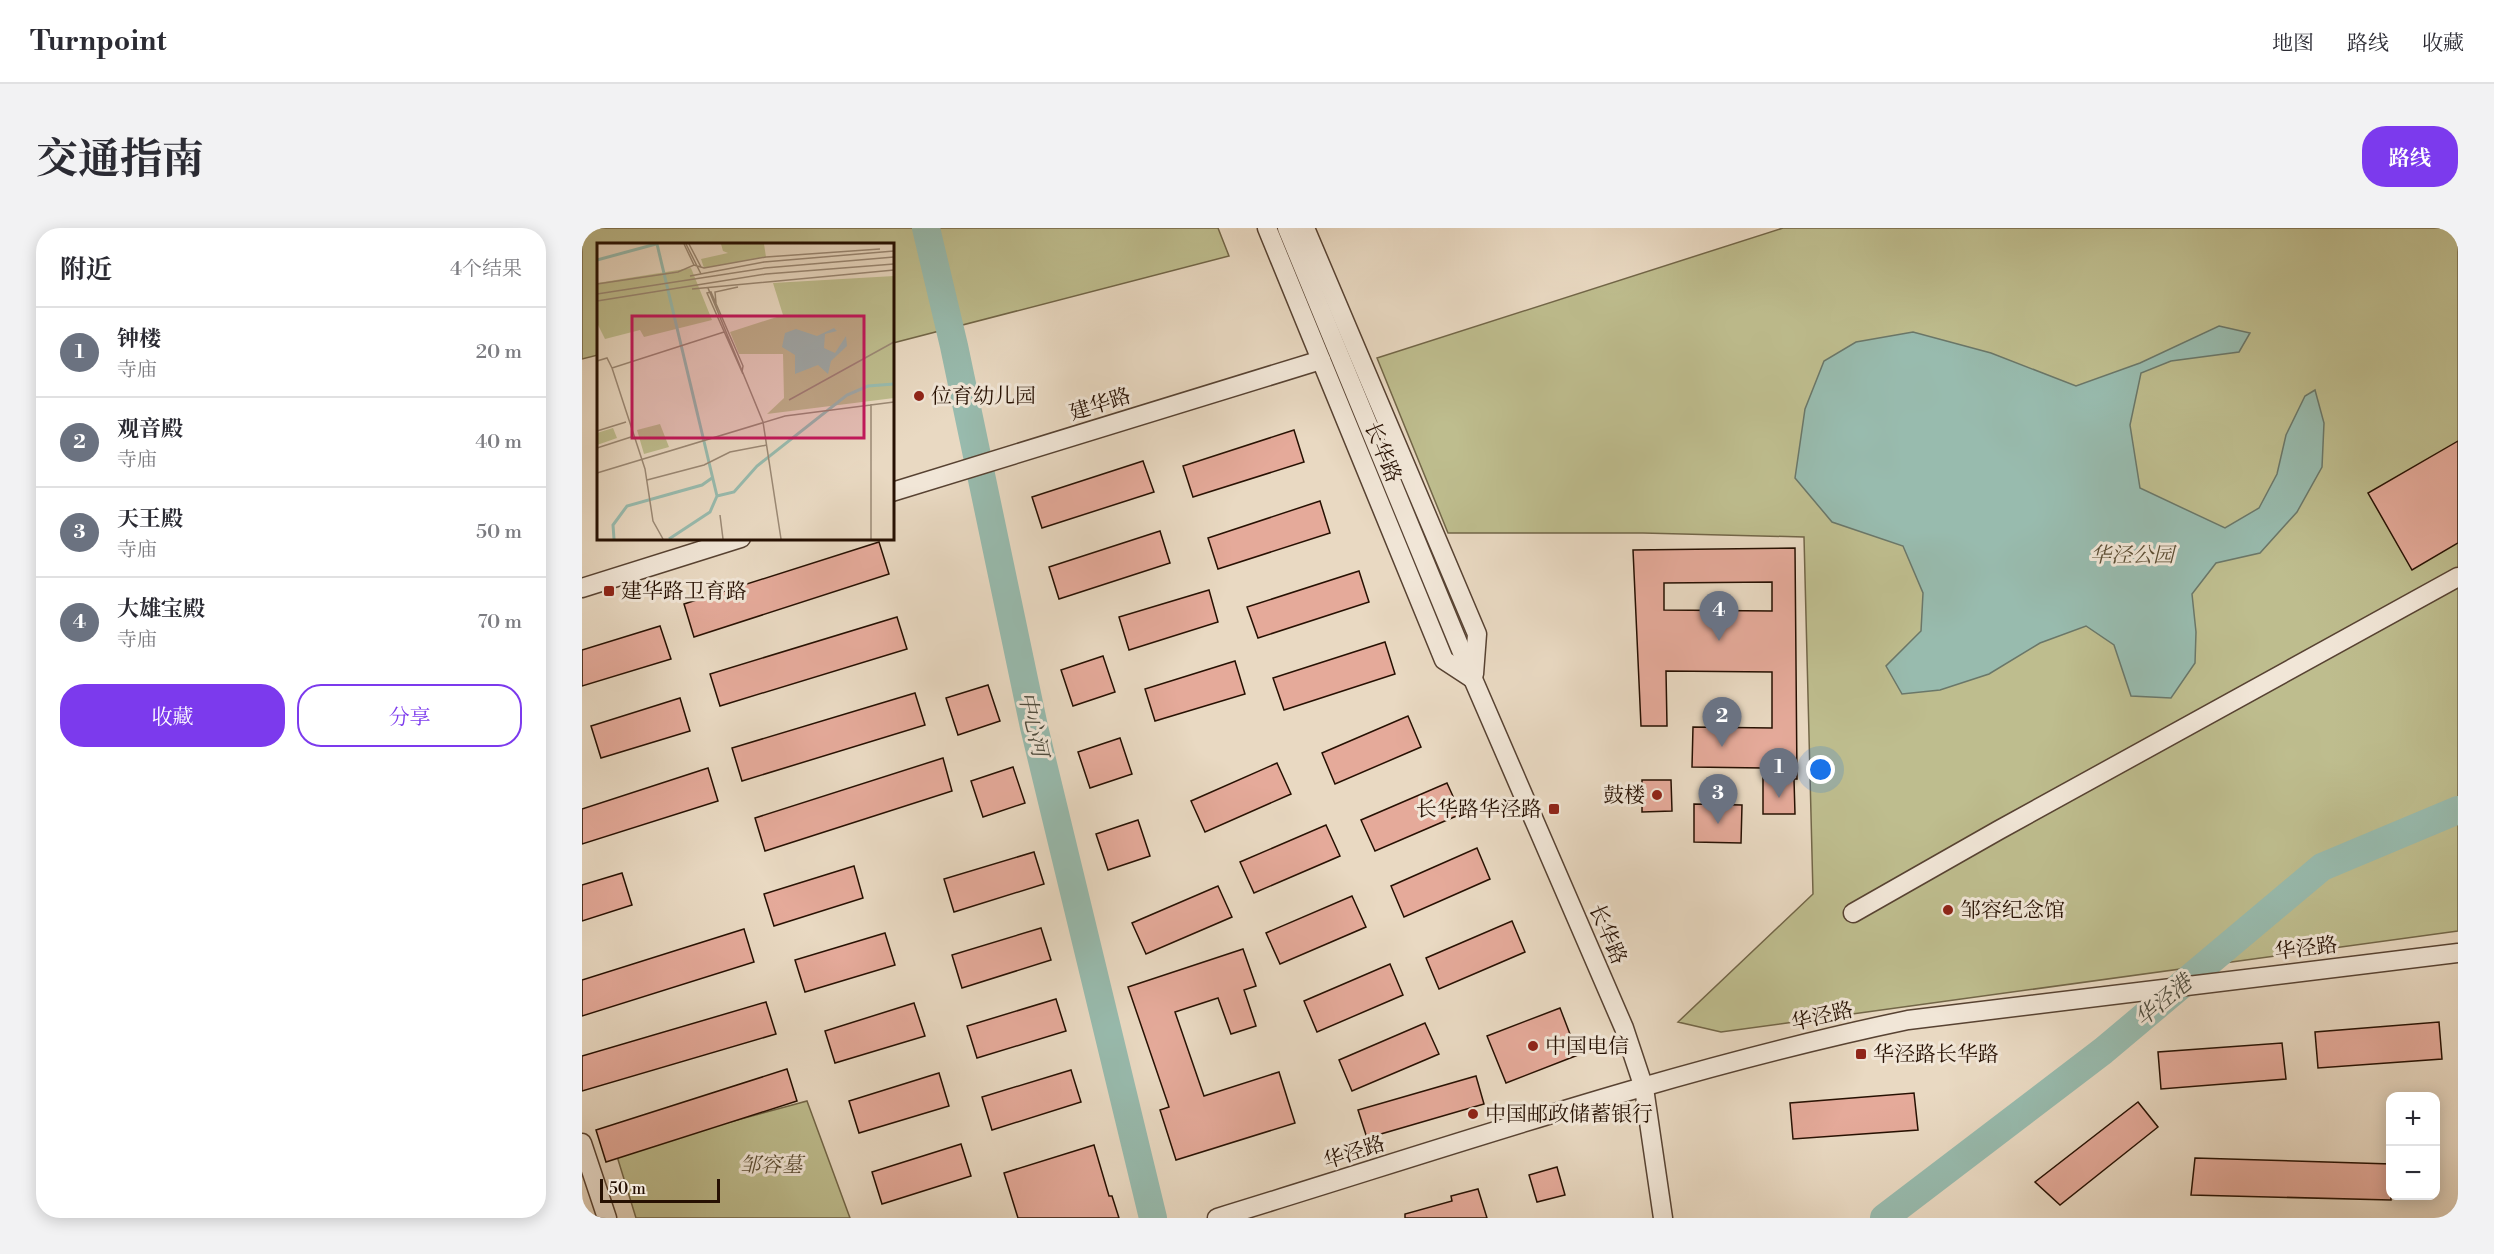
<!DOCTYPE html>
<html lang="zh">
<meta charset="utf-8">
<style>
body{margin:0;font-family:"Libre Bodoni","Noto Serif SC",serif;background:#f2f2f3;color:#2b2b33}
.controls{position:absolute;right:18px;bottom:18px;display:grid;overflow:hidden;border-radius:12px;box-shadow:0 3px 15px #0003}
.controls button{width:54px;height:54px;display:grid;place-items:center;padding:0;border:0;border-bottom:2px solid #e1e1e2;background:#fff;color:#2b2b33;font:30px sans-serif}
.scale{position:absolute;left:18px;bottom:15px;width:120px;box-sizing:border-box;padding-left:6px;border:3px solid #261002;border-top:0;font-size:16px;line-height:21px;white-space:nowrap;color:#261002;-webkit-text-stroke:4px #f1e6d7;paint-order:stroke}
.you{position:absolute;left:1239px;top:542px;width:21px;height:21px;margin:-15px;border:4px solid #fff;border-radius:50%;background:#1a73e8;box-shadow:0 0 0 9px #1a73e833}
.badge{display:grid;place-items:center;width:39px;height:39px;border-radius:50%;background:#7c3aed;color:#fff;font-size:20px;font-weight:700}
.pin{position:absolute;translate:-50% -50px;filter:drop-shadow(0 2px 3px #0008)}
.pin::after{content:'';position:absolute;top:32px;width:21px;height:18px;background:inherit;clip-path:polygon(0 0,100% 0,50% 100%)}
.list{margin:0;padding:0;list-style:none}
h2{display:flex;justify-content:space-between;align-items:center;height:78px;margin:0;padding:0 24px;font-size:26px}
h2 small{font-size:20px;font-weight:400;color:#7c7c81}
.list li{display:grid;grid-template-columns:39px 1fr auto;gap:18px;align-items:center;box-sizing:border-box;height:90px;padding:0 24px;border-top:2px solid #e1e1e2}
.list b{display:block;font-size:22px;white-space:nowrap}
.list p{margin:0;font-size:20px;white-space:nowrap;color:#7c7c81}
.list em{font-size:20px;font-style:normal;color:#7c7c81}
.actions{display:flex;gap:12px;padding:18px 24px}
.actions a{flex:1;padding:14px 0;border:2px solid #7c3aed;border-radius:24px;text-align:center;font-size:21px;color:#7c3aed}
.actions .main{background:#7c3aed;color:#fff}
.map{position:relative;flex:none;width:1876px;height:990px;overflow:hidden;border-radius:24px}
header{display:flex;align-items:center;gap:36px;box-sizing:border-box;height:84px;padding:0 30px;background:#fff;border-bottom:2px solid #e1e1e2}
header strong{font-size:28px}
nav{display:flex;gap:33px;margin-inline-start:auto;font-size:21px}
.intro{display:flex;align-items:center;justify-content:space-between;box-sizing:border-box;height:144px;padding:0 36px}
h1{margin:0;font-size:42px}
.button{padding:15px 27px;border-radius:24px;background:#7c3aed;color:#fff;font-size:21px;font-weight:700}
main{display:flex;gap:36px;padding:0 36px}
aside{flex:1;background:#fff;border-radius:24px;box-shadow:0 3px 15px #0003}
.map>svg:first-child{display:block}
.green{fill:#bebd8e;stroke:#726648;stroke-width:1.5}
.water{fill:#98bbae;stroke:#6a7769;stroke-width:1.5}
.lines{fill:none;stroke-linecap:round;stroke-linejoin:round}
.river{stroke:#98bbae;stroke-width:28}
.building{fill:#e5aa9a;stroke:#261002;stroke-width:1.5;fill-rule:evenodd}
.minor-casing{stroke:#574232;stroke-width:21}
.minor{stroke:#f1e6d7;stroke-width:18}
.poi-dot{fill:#8f2418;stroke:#f1e6d7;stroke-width:2}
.labels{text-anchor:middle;stroke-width:6;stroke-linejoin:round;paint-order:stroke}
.poi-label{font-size:21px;fill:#261002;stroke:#f1e6d7;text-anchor:start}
.street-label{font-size:21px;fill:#261002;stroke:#f1e6d7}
.park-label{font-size:21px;font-style:italic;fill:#5b4d33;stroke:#f1e6d7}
.water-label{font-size:22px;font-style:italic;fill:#4e4c3e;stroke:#f1e6d7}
.inset-river{fill:none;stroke:#98bbae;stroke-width:3}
.inset-road{fill:none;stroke:#9b8975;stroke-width:1.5}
.view{fill:#c2185b;fill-opacity:0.15;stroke:#c2185b;stroke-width:3}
.inset-edge{fill:none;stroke:#261002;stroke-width:3}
</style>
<header>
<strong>Turnpoint</strong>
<nav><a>地图</a><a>路线</a><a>收藏</a></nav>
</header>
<div class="intro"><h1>交通指南</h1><a class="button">路线</a></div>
<main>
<aside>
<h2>附近<small>4个结果</small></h2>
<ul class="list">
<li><span class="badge" style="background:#6b7280">1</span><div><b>钟楼</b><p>寺庙</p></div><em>20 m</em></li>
<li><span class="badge" style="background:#6b7280">2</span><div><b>观音殿</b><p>寺庙</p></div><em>40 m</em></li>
<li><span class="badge" style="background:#6b7280">3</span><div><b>天王殿</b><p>寺庙</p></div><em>50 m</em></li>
<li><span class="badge" style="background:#6b7280">4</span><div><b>大雄宝殿</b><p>寺庙</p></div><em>70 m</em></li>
</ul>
<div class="actions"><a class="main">收藏</a><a>分享</a></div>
</aside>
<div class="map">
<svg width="1876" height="990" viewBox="0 0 1876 990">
<rect width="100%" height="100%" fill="#e9d9c2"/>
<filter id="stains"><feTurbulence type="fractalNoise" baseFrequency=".00333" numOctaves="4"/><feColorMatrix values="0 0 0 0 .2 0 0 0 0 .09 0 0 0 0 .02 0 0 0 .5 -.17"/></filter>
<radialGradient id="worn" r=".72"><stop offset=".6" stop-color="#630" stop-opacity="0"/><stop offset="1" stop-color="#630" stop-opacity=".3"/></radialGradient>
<g class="green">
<polygon points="0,0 636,0 647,28 311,115 310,16 16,16 16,127 0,131"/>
<polygon points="1201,0 1876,0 1876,703 1139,804 1096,794 1231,666 1222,309 1061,305 866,305 795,130"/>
<polygon points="225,873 268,990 54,990 34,925"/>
</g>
<polygon class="water" points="1637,98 1668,105 1657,124 1589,133 1559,145 1548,197 1558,260 1643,300 1677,280 1695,246 1704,207 1723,168 1733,162 1742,195 1740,239 1715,284 1678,325 1634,335 1610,366 1614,404 1613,435 1589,470 1549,468 1532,417 1504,398 1458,415 1407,446 1358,462 1320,466 1304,438 1339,403 1341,365 1321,318 1250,294 1213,250 1223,181 1242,133 1274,114 1331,104 1409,125 1494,158 1558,135"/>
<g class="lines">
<g class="river">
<polyline points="344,0 372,118 452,499 571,990"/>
<polyline points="1302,990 1521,823 1740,639 1876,582"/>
</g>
</g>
<g class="building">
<polygon points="712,202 722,234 611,269 601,238"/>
<polygon points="1876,213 1876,315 1830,342 1786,265"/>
<polygon points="561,233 572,264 460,300 450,269"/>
<polygon points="738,273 748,305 636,341 626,310"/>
<polygon points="578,303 588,335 477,371 467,339"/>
<polygon points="297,314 307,346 112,409 102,376"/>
<path d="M1213,320l2,231h-3l1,35h-32v-46l-71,-1 1,-40 79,1v-56l-106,-1 1,55h-26l-8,-176zM1190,354v29l-108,-1v-27z"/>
<polygon points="777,343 787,374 676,410 665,379"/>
<polygon points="627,362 636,394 547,422 537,389"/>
<polygon points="315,389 325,421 138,478 128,446"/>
<polygon points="78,398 89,431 0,458 0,422"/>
<polygon points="803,414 813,446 702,482 691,450"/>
<polygon points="521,428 533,464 491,478 479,442"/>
<polygon points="653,433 663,466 573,493 563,461"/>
<polygon points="406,457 418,493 376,507 364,470"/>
<polygon points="333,465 343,497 160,553 150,520"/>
<polygon points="98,470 108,503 19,530 9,498"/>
<polygon points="826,488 839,519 753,556 740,525"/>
<polygon points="538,510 550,546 508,560 496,524"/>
<polygon points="361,530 370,563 183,623 173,590"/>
<polygon points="695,535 709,566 623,604 609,573"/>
<polygon points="431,539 443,575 401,589 389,553"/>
<polygon points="126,540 136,573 0,616 0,581"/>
<polygon points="1060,552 1089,552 1090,583 1060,584"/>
<polygon points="865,555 879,586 793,623 779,592"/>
<polygon points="1112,576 1160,577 1159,615 1112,614"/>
<polygon points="556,592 568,628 526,642 514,606"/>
<polygon points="744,597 758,628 672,665 658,634"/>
<polygon points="895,620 908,651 822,689 809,658"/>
<polygon points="452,624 462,656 372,684 362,651"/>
<polygon points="272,638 281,670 192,698 182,666"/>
<polygon points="40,645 50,677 0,693 0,657"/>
<polygon points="636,658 650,689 564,726 550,695"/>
<polygon points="770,668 784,699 698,736 684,705"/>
<polygon points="930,693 943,724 857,761 844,730"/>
<polygon points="459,700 469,732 380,760 370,727"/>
<polygon points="162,701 172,734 0,788 0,752"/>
<polygon points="303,705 313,737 223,764 213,732"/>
<polygon points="661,721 674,758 662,762 674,798 649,806 636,770 593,784 622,868 697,844 713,895 594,932 578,882 587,879 546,759"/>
<polygon points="808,736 821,767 735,804 722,773"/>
<polygon points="474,771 484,803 395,830 385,798"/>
<polygon points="184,774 194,806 0,863 0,828"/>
<polygon points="332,775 343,808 253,835 243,803"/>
<polygon points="978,780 996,827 924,855 905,808"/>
<polygon points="1857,794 1860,831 1736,840 1733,804"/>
<polygon points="843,795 857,826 770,863 757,832"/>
<polygon points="1700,815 1704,851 1579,861 1576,824"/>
<polygon points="205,841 215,873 24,934 14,902"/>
<polygon points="489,842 499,874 410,902 400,869"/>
<polygon points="357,845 367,878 277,905 267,873"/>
<polygon points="894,848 902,876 785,910 776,882"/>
<polygon points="1332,865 1336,902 1211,911 1208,875"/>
<polygon points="1556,874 1576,899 1478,977 1453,954"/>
<polygon points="379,916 389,948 300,976 290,944"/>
<polygon points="512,917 527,968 530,968 537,990 436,990 422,945"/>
<polygon points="1613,930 1809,936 1809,972 1609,967"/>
<polygon points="975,939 983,967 955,974 947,947"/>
<polygon points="896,961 905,990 823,990 823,986 870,973 869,968"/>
</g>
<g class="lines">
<defs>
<g id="minor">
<polyline points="685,0 862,432 891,451"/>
<polyline points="705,0 891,451 1042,800 1062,860 1081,990"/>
<polyline points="723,0 895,406 892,446"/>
<polyline points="310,264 739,132"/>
<polyline points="0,360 159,310"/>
<polyline points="1271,685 1417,602 1876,349"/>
<polyline points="0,915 25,990"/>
<path d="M635,990c229,-70 457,-149 691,-198l550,-67"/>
</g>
</defs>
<use href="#minor" class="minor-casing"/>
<use href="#minor" class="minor"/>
</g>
<g class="poi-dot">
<circle cx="337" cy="168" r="6"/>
<rect x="21" y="357" width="12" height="12" rx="3"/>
<circle cx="1075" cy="567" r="6"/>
<rect x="966" y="575" width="12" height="12" rx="3"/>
<circle cx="1366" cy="682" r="6"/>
<circle cx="951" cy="818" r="6"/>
<rect x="1273" y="820" width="12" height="12" rx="3"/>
<circle cx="891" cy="886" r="6"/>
</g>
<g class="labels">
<g class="poi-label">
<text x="349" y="175">位育幼儿园</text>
<text x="39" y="370">建华路卫育路</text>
<text x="1063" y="574" text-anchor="end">鼓楼</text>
<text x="960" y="588" text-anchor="end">长华路华泾路</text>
<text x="1378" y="689">邹容纪念馆</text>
<text x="963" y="825">中国电信</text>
<text x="1291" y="833">华泾路长华路</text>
<text x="903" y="893">中国邮政储蓄银行</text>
</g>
<g class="street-label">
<text transform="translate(518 176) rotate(-17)" y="7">建华路</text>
<text transform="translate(801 224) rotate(68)" y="7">长华路</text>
<text transform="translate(1026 706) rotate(67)" y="7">长华路</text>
<text transform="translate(1724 720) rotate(-7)" y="7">华泾路</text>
<text transform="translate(1240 788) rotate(-13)" y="7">华泾路</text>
<text transform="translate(772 924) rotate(-18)" y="7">华泾路</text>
</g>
<g class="park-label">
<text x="1550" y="334">华泾公园</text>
<text x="189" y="944">邹容墓</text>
</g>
<g class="water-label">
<text transform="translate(452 496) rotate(77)" y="8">中心河</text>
<text transform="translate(1581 772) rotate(-40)" y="8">华泾港</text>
</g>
</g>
<g transform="translate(15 15)">
<rect width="297" height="297" fill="#e9d9c2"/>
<path d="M124,1h43l2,13 -62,11 -3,-9 27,-6 -5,-2zM94,25l21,52 -68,17 -4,-7 -35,9 -8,-16v-40zM297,33v122l-127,16 17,-16 -1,-44h-44l-9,-22 53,-17 -10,-32zM63,181l9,23 -25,7 -7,-24zM16,185l4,10 -20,7v-12z" fill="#bebd8e"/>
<path d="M237,85l3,3 -12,3 -1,14 11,5 11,-17 1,10 -16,15 -3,13 -10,-9 -23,9v-19l-13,-8 3,-14 11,-4 21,7z" fill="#98bbae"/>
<path class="inset-river" d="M60,1l60,252M0,17l59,-16M120,253l17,-4 23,-26 90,-71 21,-9 26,-2M17,296l-1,-14 14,-19 75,-21 10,-7M72,296l41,-27 7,-16"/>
<path class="inset-road" d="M87,1l10,21M89,1l15,30M92,1l12,23M93,33l74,-14 130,-11M0,41l81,-12 16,-7 10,3 62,-11 114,-8M111,45l55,134 18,117M95,46l202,-19M114,49l32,74 -1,6 -35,-79zM0,51l168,-26 129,-11M0,58l169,-27 128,-10M119,60l-1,-11 23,-5M0,118l10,-3 5,10M192,157l105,-58M0,188l29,-9M0,205l34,-11M0,230l188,-57 109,-14M50,237l57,-15 26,-13 37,-7M123,272l3,24M66,296l-10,-18 -8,-52 -33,-101 112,-36M274,296v-135"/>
<path class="view" d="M35,73h232v122h-232z"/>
<rect width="297" height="297" class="inset-edge"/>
</g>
<rect width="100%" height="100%" filter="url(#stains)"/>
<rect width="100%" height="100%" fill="url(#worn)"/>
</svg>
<div class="controls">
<button>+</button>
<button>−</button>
</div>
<div class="scale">50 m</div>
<div class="you"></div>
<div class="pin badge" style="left:1197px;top:570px;background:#6b7280">1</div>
<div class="pin badge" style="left:1140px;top:519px;background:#6b7280">2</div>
<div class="pin badge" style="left:1136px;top:596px;background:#6b7280">3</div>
<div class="pin badge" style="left:1137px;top:413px;background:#6b7280">4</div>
</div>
</main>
